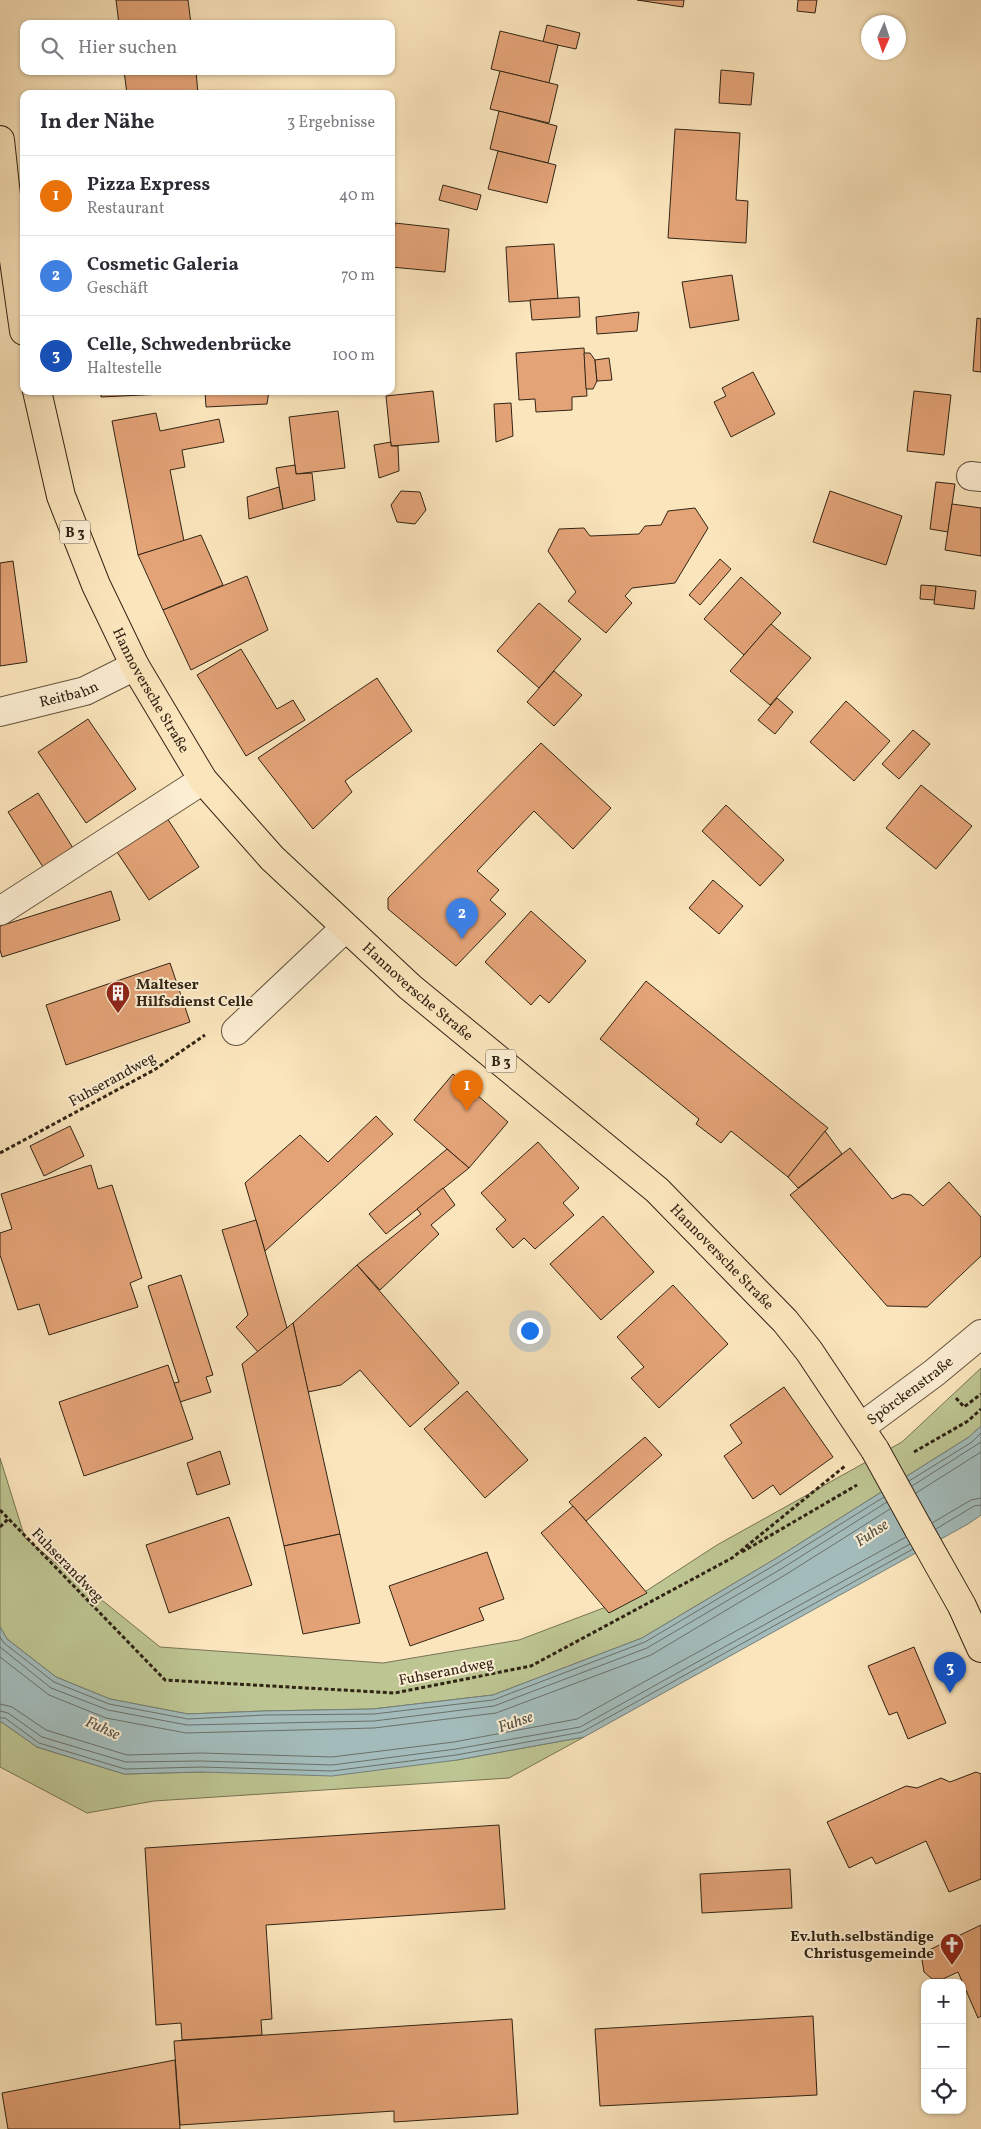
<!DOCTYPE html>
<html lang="de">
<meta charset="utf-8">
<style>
body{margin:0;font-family:Vollkorn,serif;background:#f7f7f7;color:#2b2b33}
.controls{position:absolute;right:15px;bottom:15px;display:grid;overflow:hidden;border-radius:10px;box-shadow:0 1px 4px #0004}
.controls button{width:45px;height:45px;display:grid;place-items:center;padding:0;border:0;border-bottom:1px solid #e1e1e2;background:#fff;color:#2b2b33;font:25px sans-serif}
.compass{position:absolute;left:861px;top:15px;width:45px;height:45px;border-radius:50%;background:#fff;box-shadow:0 1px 4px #0004;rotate:183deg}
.you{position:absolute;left:529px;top:1330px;width:18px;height:18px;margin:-12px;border:4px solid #fff;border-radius:50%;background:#1a73e8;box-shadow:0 0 0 8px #1a73e833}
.badge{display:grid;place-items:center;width:32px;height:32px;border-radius:50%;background:#8f2418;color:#fff;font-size:16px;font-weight:700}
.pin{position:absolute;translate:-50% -41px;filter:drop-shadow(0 1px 2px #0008)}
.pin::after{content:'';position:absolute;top:26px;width:18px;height:15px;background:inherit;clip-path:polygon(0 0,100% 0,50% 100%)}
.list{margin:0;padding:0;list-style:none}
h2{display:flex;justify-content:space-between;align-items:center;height:65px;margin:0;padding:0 20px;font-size:21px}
h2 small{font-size:16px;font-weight:400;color:#7c7c81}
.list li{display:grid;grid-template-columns:32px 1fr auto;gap:15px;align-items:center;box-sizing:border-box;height:80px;padding:0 20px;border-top:1px solid #e1e1e2}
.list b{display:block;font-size:19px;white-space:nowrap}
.list p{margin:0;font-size:16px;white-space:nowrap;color:#7c7c81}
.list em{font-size:16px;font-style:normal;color:#7c7c81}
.icon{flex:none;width:28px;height:28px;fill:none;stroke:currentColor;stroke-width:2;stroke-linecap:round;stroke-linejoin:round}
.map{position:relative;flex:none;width:981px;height:2129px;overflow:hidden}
.search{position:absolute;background:#fff;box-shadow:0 1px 4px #0004;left:20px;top:20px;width:375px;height:55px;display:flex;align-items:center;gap:12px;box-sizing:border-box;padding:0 18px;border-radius:10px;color:#7c7c81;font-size:19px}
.panel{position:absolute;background:#fff;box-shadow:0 1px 4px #0004;left:20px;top:90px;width:375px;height:305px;border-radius:10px}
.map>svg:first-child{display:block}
.green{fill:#bdc592;stroke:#777454}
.water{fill:#a3bcbb;stroke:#757f79}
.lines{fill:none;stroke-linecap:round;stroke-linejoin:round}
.shore{stroke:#6a7068;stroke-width:1}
.building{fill:#e3a377;stroke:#312415}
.minor-casing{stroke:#64543f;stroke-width:30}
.major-casing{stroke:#312415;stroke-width:30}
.path{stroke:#312415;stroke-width:3;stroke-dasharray:4 2.5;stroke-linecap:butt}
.minor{stroke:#fceed3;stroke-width:28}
.major{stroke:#fbe5bc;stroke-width:28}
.major-bridge-casing{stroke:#312415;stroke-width:30;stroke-linecap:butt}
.major-bridge{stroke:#fbe5bc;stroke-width:28}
.labels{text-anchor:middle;stroke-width:4;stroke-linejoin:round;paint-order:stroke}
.shield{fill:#fceed3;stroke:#6e614e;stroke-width:1}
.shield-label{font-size:14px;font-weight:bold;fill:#312415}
.street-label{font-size:15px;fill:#312415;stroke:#fceed3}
.poi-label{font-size:15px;font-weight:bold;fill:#312415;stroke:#fceed3;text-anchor:start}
.water-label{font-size:16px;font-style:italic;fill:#535247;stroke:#fceed3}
</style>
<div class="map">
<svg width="981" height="2129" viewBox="0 0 981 2129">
<rect width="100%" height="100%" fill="#fbe5bc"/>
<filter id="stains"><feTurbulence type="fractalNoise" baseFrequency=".004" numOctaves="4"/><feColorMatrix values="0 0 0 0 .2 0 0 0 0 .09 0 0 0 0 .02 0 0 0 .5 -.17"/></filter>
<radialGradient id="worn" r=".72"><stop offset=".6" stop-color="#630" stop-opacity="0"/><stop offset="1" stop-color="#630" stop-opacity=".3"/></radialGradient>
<g class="green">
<polygon points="981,1368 981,1426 969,1437 775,1559 642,1638 493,1695 373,1709 264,1711 188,1714 110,1699 56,1677 7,1639 0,1627 0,1458 25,1538 160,1647 383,1663 519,1640 643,1593 717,1545 902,1442"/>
<polygon points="0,1721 37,1747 124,1774 201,1772 457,1760 584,1737 509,1778 154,1801 87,1813 0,1767"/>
</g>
<polygon class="water" points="981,1426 981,1515 968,1524 584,1737 457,1760 332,1776 201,1772 124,1774 37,1747 0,1721 0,1627 7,1639 56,1677 110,1699 188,1714 264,1711 373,1709 493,1695 642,1638 775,1559 969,1437"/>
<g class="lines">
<g class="shore">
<polyline points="909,1481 972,1442 981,1433"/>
<polyline points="912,1486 981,1442"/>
<polyline points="916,1493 981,1452"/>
<polyline points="932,1523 971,1500 981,1498"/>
<polyline points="936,1529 974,1506 981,1505"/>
<polyline points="0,1637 4,1643 54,1682 109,1704 188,1719 265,1715 374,1714 493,1700 645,1642 778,1563 884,1497"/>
<polyline points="0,1647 51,1688 108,1710 187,1725 374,1721 494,1706 647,1648 781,1569 887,1502"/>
<polyline points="0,1657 49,1695 106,1718 186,1733 374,1728 496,1713 651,1655 785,1575 890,1509"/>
<polyline points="0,1704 12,1707 46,1730 127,1755 201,1753 332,1757 454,1742 577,1719 906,1537"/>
<polyline points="0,1711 8,1713 42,1737 126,1762 201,1761 332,1765 456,1749 580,1727 910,1544"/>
<polyline points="0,1718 5,1718 39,1743 125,1769 201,1767 332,1771 456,1755 582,1732 913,1549"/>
</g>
</g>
<g class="building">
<polygon points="116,0 188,0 191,24 119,24"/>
<polygon points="637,0 684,0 683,7"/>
<polygon points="798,0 817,0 815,13 797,11"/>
<polygon points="547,25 580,33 576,49 543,42"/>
<polygon points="500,31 558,45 549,83 491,69"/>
<polygon points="721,70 754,73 751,105 719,103"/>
<polygon points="124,71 196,71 198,94 127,94"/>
<polygon points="500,71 558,85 549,123 490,109"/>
<polygon points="499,111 557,126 548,163 490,149"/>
<polygon points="675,129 740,133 736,200 748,201 746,243 668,238"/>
<polygon points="498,151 556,165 547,203 488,189"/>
<polygon points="443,185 481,195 477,210 439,200"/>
<polygon points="395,223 449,229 445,272 391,267"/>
<polygon points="554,244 558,299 509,302 506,247"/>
<polygon points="732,275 739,320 690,328 682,282"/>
<polygon points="579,297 580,317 532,320 530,300"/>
<polygon points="639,312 637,331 597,334 596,317"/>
<polygon points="977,318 981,319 981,372 973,371"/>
<polygon points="584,348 587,396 572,397 572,410 536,412 535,399 519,400 516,353"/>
<polygon points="584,353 590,353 595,360 597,381 593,389 586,389"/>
<polygon points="609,358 612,380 597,381 595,360"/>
<polygon points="753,372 775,414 731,437 714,402 726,396 722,388"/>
<polygon points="101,391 205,391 205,392 101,397"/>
<polygon points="269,391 267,404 206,407 205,391"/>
<polygon points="433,391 439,442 391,446 386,396"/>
<polygon points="914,391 951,395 944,455 907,451"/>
<polygon points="511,403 513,436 496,442 494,404"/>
<polygon points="338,411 345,468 296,474 289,417"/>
<polygon points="156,413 160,431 219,419 224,442 182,450 185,467 170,470 184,541 138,555 112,421"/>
<polygon points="391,442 391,446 398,446 399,471 379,478 374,445"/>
<polygon points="295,465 296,474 312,473 315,500 283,509 276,468"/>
<polygon points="936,482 955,484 948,532 930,529"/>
<polygon points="279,487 283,509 249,519 247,497"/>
<polygon points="401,491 420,492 426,510 415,524 397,522 391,505"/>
<polygon points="830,491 902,516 886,565 813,542"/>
<polygon points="952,504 981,508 981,556 945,550"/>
<polygon points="695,508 708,528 675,583 632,588 625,596 632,603 606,633 568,601 576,592 548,551 559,529 584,528 590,536 639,534 645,526 661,525 668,511"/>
<polygon points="201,535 223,585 163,610 138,555"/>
<polygon points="720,559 731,569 700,605 689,595"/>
<polygon points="13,561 27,662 0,666 0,563"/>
<polygon points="247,576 268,630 191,670 163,610"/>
<polygon points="741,577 781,613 744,655 704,619"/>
<polygon points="921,585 936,586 935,600 920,599"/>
<polygon points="936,586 976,591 974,609 934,604"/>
<polygon points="539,603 581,639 539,688 497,651"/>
<polygon points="771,624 811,658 770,705 730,671"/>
<polygon points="241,649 277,709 293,700 305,720 246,756 197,675"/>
<polygon points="554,671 582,695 554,726 527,702"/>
<polygon points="377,678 412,731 345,781 352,792 313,829 258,758"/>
<polygon points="777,698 793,712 775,734 758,720"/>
<polygon points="846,701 890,741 854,781 810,742"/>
<polygon points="88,719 136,789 86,823 38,752"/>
<polygon points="913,730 930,744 899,779 882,764"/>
<polygon points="541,743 611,808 573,849 534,811 477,871 499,890 490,900 506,914 456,966 388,909 388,898"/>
<polygon points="921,785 972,826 936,869 886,828"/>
<polygon points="38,793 73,848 43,867 8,812"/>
<polygon points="726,805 784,860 760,886 702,831"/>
<polygon points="165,815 199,867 149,900 115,849"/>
<polygon points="713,880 743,906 719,934 689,908"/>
<polygon points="111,891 120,920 2,957 0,950 0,926"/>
<polygon points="531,911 586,961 549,1003 540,995 531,1005 485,962"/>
<polygon points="170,963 190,1022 66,1065 46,1005"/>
<polygon points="646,981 828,1128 788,1177 731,1131 721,1143 696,1124 699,1119 600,1039"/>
<polygon points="453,1074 508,1122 469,1168 414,1120"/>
<polygon points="376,1116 393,1134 265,1251 245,1183 300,1135 328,1162"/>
<polygon points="70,1126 84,1156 44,1176 30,1146"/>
<polygon points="825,1131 842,1154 798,1188 788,1177"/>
<polygon points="538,1142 579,1188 563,1203 574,1215 535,1249 524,1238 513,1248 496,1229 506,1220 481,1193"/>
<polygon points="850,1148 892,1199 903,1194 911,1195 923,1206 949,1182 981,1217 981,1256 927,1307 887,1306 790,1195"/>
<polygon points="447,1149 469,1168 386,1234 369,1214"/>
<polygon points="91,1165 98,1189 112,1185 142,1278 130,1283 138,1307 49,1335 39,1304 18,1310 0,1255 0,1233 12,1229 1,1194"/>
<polygon points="443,1188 455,1205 431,1225 439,1234 380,1290 357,1265 421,1214 417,1209"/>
<polygon points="603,1216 654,1272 601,1320 550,1264"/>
<polygon points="256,1220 287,1328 258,1352 236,1327 248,1315 222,1230"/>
<polygon points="357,1265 459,1383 410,1427 360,1370 341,1385 308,1392 293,1323"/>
<polygon points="181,1275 213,1375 206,1377 211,1392 180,1402 174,1383 179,1382 148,1286"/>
<polygon points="673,1285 728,1344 659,1408 631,1378 644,1367 617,1337"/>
<polygon points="293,1323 340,1534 284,1546 242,1364"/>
<polygon points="168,1365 193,1439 84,1476 59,1402"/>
<polygon points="784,1387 833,1457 780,1495 773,1485 753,1499 724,1456 742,1443 730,1425"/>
<polygon points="467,1391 528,1460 485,1498 424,1429"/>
<polygon points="645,1437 662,1455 586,1521 569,1502"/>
<polygon points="220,1451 230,1484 197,1495 187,1463"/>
<polygon points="573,1506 586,1521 647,1593 609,1613 541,1533"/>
<polygon points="229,1517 252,1585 169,1613 146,1545"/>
<polygon points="340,1534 360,1623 303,1634 284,1546"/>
<polygon points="487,1552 504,1599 479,1608 484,1620 410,1646 389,1586"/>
<polygon points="914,1647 946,1723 908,1739 897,1712 889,1715 868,1666"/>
<polygon points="976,1772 981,1774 981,1879 949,1892 926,1841 876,1864 872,1857 849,1868 827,1822 906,1786 917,1788 941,1778 950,1782"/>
<polygon points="499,1825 505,1909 266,1925 272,2019 261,2020 262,2035 182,2040 181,2023 156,2025 145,1848"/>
<polygon points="790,1869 792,1908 702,1913 700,1874"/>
<polygon points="981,1925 981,2016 978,2018 958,1972 943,1979 932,1979 924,1972 922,1960 929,1950"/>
<polygon points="813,2016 817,2095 600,2106 595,2029"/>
<polygon points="512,2019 518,2114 394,2122 394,2111 180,2125 174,2041"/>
<polygon points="175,2060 180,2129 8,2129 2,2093"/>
</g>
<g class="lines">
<defs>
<g id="minor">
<polyline points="971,476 981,477"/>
<path id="s1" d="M0,712l85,-21 50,-25"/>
<polyline points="0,911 203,780"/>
<polyline points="236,1031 345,928"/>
<path id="s2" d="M861,1427l73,-54 47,-39"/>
</g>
<g id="major">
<polyline points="0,140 10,232 24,331"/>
<path id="s3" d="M37,391l24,105 35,89 39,81 68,114 69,78 138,129 247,203 128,131 24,30 66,99"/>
<polyline points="918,1528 962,1606 981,1648"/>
</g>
</defs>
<use href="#minor" class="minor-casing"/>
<use href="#major" class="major-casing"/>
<g class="path">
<polyline points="0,1153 154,1070 205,1035"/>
<polyline points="956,1398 964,1407 981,1394"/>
<polyline points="914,1452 968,1421 981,1409"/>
<polyline points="0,1510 165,1680 395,1693 531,1666 732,1558 845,1466"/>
<polyline points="0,1527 8,1519"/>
<polyline points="742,1552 857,1485"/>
</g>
<use href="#minor" class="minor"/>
<use href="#major" class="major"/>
<defs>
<polyline id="major-bridge" points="875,1450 918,1528"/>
</defs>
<use href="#major-bridge" class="major-bridge-casing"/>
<use href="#major-bridge" class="major-bridge"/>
</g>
<defs>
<symbol id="building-pin" viewBox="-11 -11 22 30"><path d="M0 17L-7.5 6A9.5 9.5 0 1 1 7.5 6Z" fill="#8f2418" stroke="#fceed3"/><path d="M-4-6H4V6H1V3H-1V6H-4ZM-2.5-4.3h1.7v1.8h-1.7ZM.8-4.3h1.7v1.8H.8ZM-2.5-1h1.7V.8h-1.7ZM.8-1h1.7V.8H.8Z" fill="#fff"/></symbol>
<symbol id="church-pin" viewBox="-11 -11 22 30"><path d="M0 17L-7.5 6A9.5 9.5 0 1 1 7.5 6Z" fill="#8f2418" stroke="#fceed3"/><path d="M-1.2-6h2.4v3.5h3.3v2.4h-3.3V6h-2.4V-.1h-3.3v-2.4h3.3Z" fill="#fff"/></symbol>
</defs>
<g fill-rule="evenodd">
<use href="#building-pin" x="104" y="979" width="28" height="38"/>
<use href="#church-pin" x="938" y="1931" width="28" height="38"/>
</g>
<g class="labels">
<g class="shield">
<rect x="60" y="520.5" width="30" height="23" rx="4"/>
<rect x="486" y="1049.5" width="30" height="23" rx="4"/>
</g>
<g class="shield-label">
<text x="75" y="537">B 3</text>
<text x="501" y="1066">B 3</text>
</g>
<g class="street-label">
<text dy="5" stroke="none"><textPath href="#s3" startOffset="322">Hannoversche Straße</textPath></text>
<text dy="5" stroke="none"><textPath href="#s1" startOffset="71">Reitbahn</textPath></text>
<text dy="5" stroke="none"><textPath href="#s3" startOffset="728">Hannoversche Straße</textPath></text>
<text transform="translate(112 1079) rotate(-29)" y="5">Fuhserandweg</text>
<text dy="5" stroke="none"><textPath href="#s3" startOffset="1132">Hannoversche Straße</textPath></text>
<text dy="5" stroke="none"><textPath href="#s2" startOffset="61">Spörckenstraße</textPath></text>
<text transform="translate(68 1565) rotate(46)" y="5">Fuhserandweg</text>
<text transform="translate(446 1671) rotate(-11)" y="5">Fuhserandweg</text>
</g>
<g class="poi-label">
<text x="136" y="989">Malteser<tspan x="136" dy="17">Hilfsdienst Celle</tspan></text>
<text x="934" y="1941" text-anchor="end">Ev.luth.selbständige<tspan x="934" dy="17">Christusgemeinde</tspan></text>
</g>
<g class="water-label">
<text transform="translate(871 1532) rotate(-34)" y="6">Fuhse</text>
<text transform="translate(515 1721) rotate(-19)" y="6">Fuhse</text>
<text transform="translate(103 1727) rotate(24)" y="6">Fuhse</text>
</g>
</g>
<rect width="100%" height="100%" filter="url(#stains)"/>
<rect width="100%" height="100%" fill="url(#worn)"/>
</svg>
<div class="controls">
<button>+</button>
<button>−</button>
<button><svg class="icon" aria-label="locate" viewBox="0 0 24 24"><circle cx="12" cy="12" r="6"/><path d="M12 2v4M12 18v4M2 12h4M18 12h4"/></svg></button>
</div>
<svg class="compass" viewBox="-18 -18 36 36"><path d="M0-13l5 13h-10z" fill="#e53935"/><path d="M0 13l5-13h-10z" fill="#7c7c81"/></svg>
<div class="you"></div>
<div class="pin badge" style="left:467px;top:1111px;background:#e8710a">1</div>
<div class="pin badge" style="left:462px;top:939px;background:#3f7fe0">2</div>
<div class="pin badge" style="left:950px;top:1693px;background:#1a4fb4">3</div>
<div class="search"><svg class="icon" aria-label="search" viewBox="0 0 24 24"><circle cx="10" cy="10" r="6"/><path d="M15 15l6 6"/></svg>Hier suchen</div>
<section class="panel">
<h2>In der Nähe<small>3 Ergebnisse</small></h2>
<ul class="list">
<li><span class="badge" style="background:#e8710a">1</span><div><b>Pizza Express</b><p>Restaurant</p></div><em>40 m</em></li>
<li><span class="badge" style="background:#3f7fe0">2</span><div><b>Cosmetic Galeria</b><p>Geschäft</p></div><em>70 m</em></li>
<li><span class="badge" style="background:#1a4fb4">3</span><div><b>Celle, Schwedenbrücke</b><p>Haltestelle</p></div><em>100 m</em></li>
</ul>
</section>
</div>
